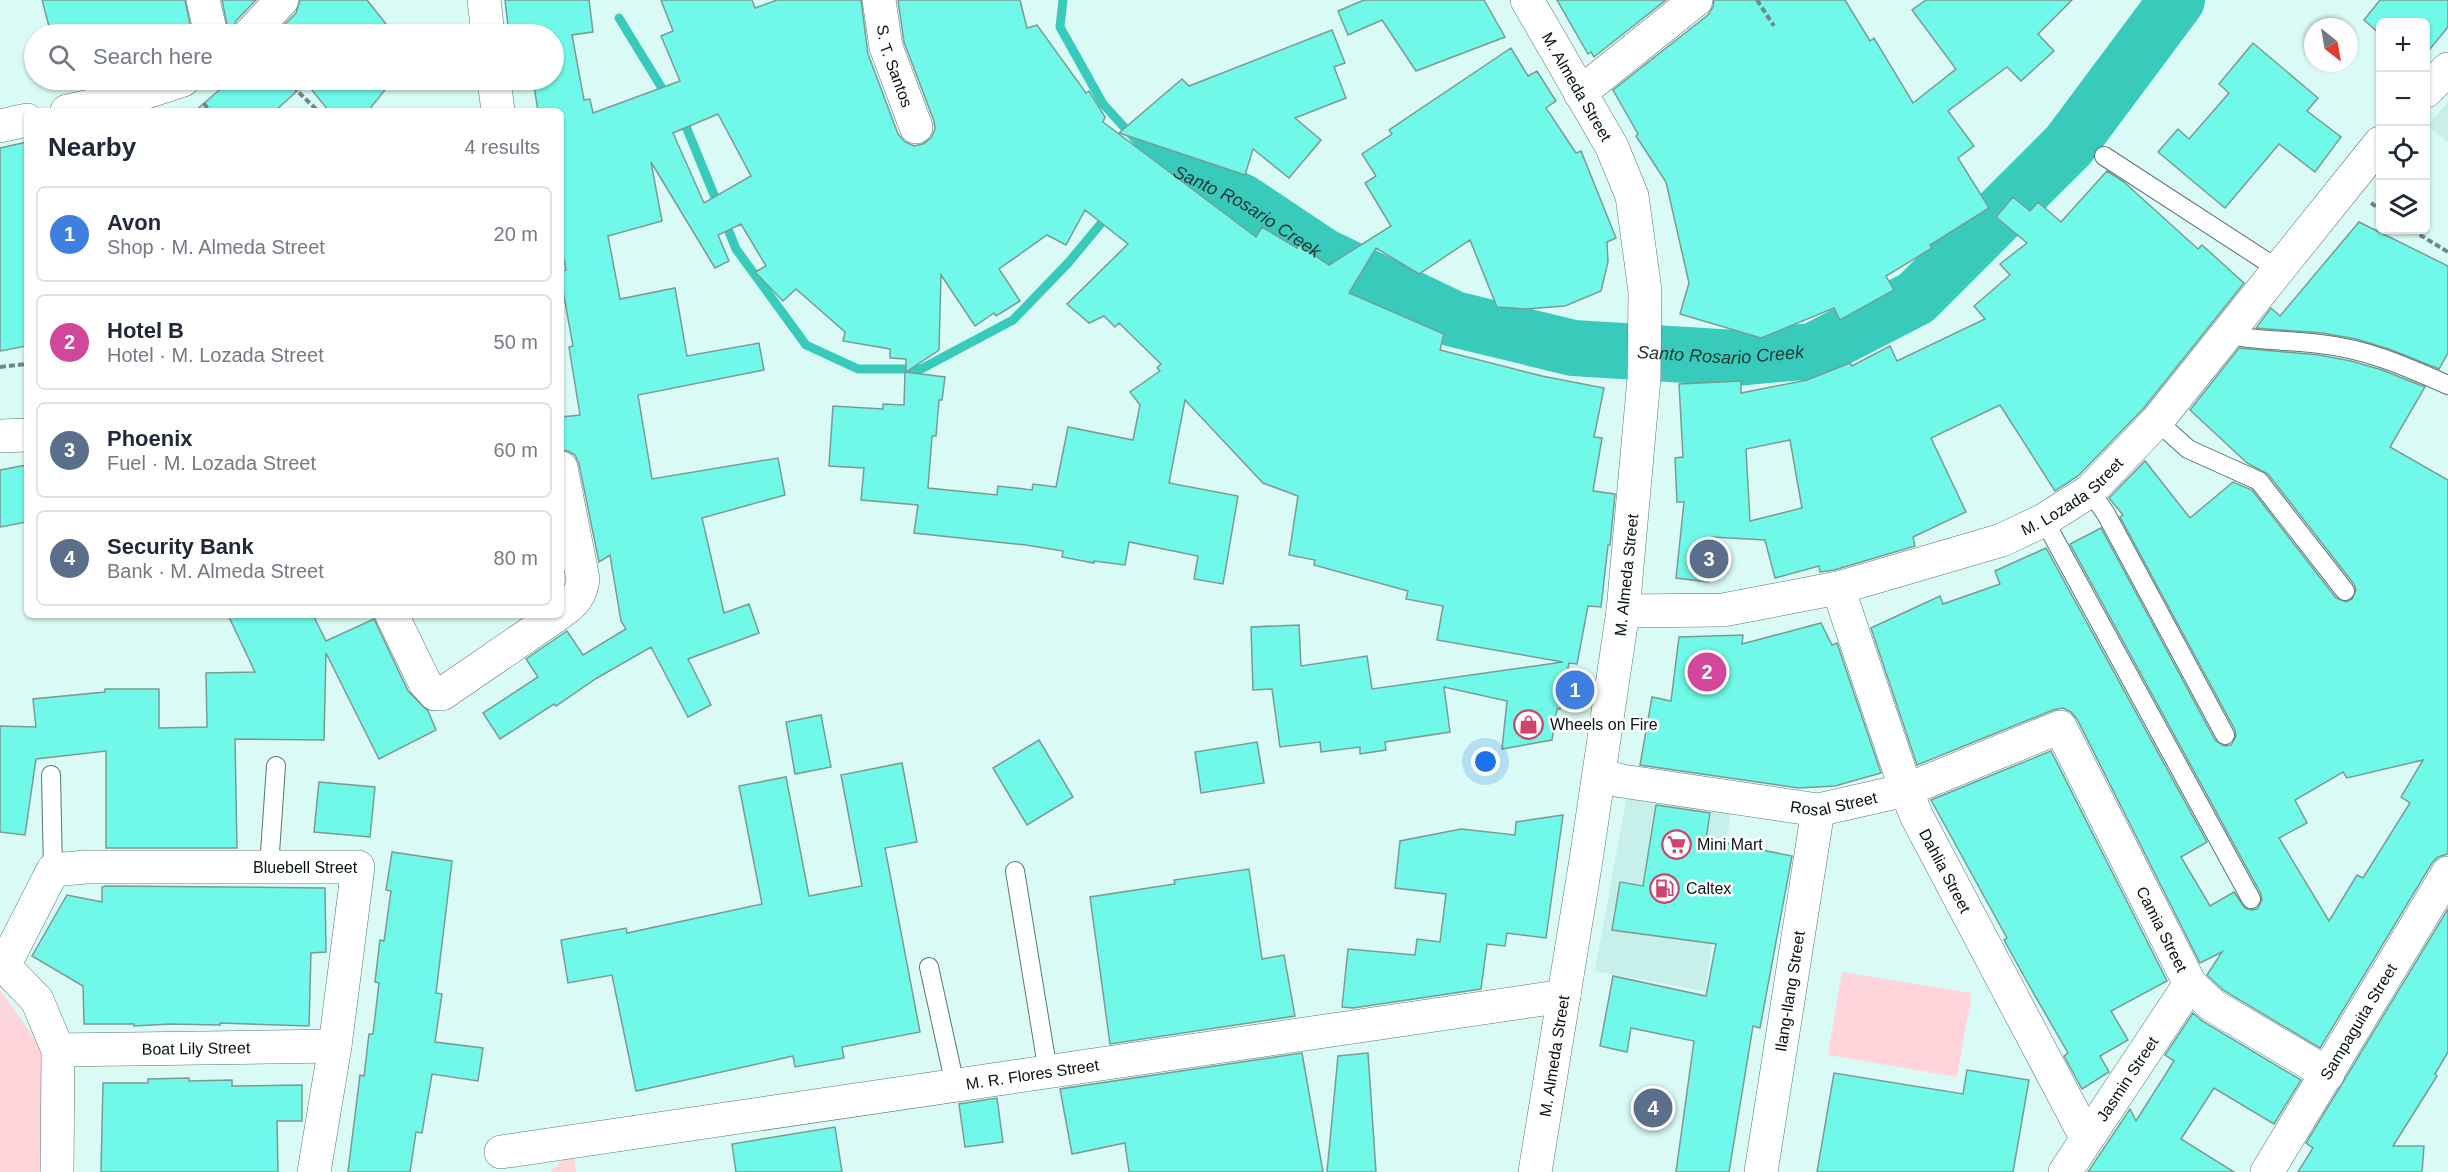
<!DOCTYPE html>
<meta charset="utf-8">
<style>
body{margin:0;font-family:Arial,sans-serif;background:#f6f6f7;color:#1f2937}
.controls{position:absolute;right:18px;top:18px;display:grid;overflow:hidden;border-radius:9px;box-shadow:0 2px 4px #0004}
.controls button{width:54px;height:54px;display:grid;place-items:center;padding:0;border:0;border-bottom:2px solid #e0e1e3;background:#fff;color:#1f2937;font:30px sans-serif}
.compass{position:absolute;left:2304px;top:18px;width:54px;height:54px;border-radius:50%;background:#fff;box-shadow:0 2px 4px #0004;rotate:149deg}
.you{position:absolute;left:1486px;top:762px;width:21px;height:21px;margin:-15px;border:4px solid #fff;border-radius:50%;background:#1a73e8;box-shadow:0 0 0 9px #1a73e833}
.badge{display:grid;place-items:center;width:39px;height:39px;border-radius:50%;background:#ea580c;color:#fff;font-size:20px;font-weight:700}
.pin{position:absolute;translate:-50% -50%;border:3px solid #fff;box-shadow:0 2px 6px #0006}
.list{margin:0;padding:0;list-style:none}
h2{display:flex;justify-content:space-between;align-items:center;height:78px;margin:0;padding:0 24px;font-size:26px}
h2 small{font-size:20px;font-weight:400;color:#747a83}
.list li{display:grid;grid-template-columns:39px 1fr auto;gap:18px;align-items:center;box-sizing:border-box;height:96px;margin:0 12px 12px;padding:0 12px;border:2px solid #e0e1e3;border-radius:9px}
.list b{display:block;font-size:22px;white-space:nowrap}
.list p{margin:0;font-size:20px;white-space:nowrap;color:#747a83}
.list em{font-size:20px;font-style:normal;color:#747a83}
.icon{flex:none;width:33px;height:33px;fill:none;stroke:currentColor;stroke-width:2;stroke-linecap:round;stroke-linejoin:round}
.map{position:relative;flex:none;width:2448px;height:1172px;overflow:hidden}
.search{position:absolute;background:#fff;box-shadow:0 2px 4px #0004;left:24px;top:24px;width:540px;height:66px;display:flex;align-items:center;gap:15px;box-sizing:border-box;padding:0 21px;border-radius:33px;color:#747a83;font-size:22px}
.panel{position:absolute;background:#fff;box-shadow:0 2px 4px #0004;left:24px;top:108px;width:540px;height:510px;border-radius:9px}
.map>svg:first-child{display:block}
.built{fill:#c7f0ea}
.green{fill:#ffd5dc}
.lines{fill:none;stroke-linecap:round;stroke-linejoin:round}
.stream{stroke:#38cbbb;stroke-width:9}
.river{stroke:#38cbbb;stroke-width:56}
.building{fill:#70f9e8;stroke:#7c9a95;stroke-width:1.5;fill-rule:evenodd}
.service-casing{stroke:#5a7772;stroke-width:20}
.minor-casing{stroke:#5a7772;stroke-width:34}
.tertiary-casing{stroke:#5a7772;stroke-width:34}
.secondary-casing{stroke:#5a7772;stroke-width:34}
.path{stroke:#728985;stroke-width:4;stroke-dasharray:6 3;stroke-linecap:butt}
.service{stroke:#fff;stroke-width:18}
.minor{stroke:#fff;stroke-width:33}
.tertiary{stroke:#fff;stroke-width:33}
.secondary{stroke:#fff;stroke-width:33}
.labels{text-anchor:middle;stroke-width:5;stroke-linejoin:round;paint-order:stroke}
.street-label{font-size:16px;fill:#071311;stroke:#fff}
.poi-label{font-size:16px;fill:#071311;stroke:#fff;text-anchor:start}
.water-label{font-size:18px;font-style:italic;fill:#203834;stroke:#fff}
</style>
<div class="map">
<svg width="2448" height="1172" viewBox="0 0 2448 1172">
<rect width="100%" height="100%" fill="#dafaf5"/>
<g class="built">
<polygon points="2448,102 2448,142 2427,126"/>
<polygon points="1628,789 1732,804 1705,991 1595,971"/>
</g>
<g class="green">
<polygon points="1842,972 1972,993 1957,1077 1828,1055"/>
<polygon points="0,990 42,1049 43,1172 0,1172"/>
<polygon points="574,1150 576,1172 550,1172"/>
</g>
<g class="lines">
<g class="stream">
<polyline points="1063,0 1060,27 1103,104 1156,162 1150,169"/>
<polyline points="619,18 668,98"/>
<polyline points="680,118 687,129 719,207"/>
<polyline points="724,219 736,249 806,345 858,369 921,369 1013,320 1069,262 1108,215"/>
</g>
<path class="river" id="s1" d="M1156,162l86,40 81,54 131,63 119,29 162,10 78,-7 103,-53 153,-153 108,-145"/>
</g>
<g class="building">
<polygon points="42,0 185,0 192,34 51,34"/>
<polygon points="222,0 256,0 236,21 232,34 229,34"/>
<polygon points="300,0 367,0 394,34 275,34 296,13"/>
<path d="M505,0h84l4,32 -21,3 12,65 6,-1 3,14 87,-32 -19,-45 12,-5 -12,-31h91l3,8 22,-8h84l7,54 30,80 7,8 9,4 9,-2 8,-6 4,-9 -1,-8 -30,-79 -6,-42h122l7,28 10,-3 49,68 3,-2 16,26 -2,5 153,115 6,-10 35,21 2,-3 30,20 62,-39 -26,-43 11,-7 -14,-22 30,-20 -3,-4 122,-82 17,28 9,-5 19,30 -10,7 30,45 5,-2 35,87 -9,4 1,20 -7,29 -36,15 -40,3 -28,-2 -27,-67 -51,34 -43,-26 -27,45 95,41 -4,16 102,26 62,12 -10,49 8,1 -9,53 22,3 -5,51h-2l-7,62 -13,-1 -11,58 -8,-1 -9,46h-3l-5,31 -50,9 5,-48 -63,-14 6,45 -65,10 1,8 -26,4v-7l-39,5 -1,-10 -40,5 -8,-58 -19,1 -2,-63 48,-2 2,41 66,-10 5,33 191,-27 -126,-22 6,-34 -37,-7 2,-8 -94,-26 1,-5 -26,-5 9,-59 -35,-13 -78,-83 -16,83 69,13 -15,88 -29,-5 4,-23 -69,-14 -4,23 -31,-4v2l-32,-6 1,-6 -37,-6 -112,-12 4,-28 -57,-5 3,-32 -35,-2 4,-60 50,3v-5l21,1 1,-33 40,5 -3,23h-3l-3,36h-4l-4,52 69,7 1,-9 34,4 1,-6 23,3 12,-60 65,13 7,-35 -10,-13 30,-21 -3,-3 4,-4 -42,-41 -4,4 -11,-11 -15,7 -22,-19 61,-60 -43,-34 -19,35 -19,-10 -48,34 21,32 -24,15 -2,-3 -19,13 -34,-51 -2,75 -33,22v-13l-16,-1v-9l-47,-8 2,-9 -49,-43 -13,12 -28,-29 11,-6 -25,-42 -23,11 11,26 -14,7 -64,-106 11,59 -54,15 12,63 55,-11 12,68 72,-13 5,27 -126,25 14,84 126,-21 7,37 -83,23 22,95 25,-9 10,29 -71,26 23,46 -23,12 -37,-70 -54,31 -41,28 -2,-2 -54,35 -17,-26 55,-36 -12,-18 41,-28 16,24 43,-26 -5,-8 -11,-66 -11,7 -20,-98 -4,-9 -7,-4 -7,-1v-33l19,-2 -11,-68 4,-1 -12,-66v-9l5,-1 -5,-25v-134h-23l-5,-31h21v-46h-45zM718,114l33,62 -47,27 -31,-70z"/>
<polygon points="1364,0 1484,0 1505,37 1416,71 1382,20 1348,35 1338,11"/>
<polygon points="1557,0 1666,0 1594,57 1591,52 1588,54"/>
<polygon points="1714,0 1845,0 1870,41 1874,38 1913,103 1956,69 1912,10 1926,0 2072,0 2038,34 2054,51 2021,81 2007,67 1948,111 1974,146 1958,158 1989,208 1930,245 1932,248 1886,276 1894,290 1840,320 1834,308 1761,338 1680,314 1689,283 1666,182 1636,136 1638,134 1613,90 1708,15 1713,7"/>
<polygon points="2380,0 2448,0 2448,27 2426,54 2426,22 2380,22 2380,34 2364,20"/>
<polygon points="1332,30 1345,63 1334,67 1346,98 1295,118 1321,140 1289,178 1253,149 1245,175 1119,133 1182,79 1189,86"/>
<polygon points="2253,43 2318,98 2307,111 2341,137 2315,172 2279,144 2225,208 2158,152 2178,129 2189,139 2229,93 2219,84"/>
<polygon points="231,80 393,80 368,111 329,111 306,83 275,111 195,111"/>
<polygon points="27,142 27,346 0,351 0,148"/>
<path d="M2107,171l17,11 74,67 4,-4 42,38 -101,126 -65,67 -23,15 -55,-86 -69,33 35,74 -53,25 2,9 -81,24 -14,2 -1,-6 -44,12 -10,-38 -53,-3 -4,45 -32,-4 8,-76h-7l-2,-44 8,-1 -4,-73 62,-3v12l66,-13 43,-17 2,3 38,-20 7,15 88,-42 -11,-13 36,-31 -10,-11 27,-21 -31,-26 17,-20 17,14 8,-9 23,20zM1790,440l12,68 -52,13 -4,-72z"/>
<polygon points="2359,222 2448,266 2448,353 2439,369 2389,349 2356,339 2322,333 2256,328 2271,308 2280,316"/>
<path d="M2239,348l80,7 32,6 31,9 43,17 -35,60 58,33v374l-10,3 -6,6 -112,185 -97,-58 -16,-15 15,-23 -22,11 -123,-244 -6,-7 -8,-4 -10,2 -136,55 -46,-137 69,-32 3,8 57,-20 -5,-13 51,-23 161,294 -26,15 29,49 24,-14 11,16 6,2 6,-1 5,-9 -1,-6 -191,-350 31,-16 114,212 9,6 7,-1 5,-9 -1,-6 -115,-213 3,-2 -14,-17 36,-37 45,57 43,-36 19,8 84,108 10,4 6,-3 4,-9 -2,-6 -86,-110 -21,-11 -57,-53zM2423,760l-22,37 9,6 -47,75 -6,-3 -28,46 -50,-83 28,-15 -12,-23 48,-28 4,6z"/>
<polygon points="27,465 27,522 0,527 0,470"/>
<polygon points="228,615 313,615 326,641 374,619 408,691 428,711 436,730 379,759 326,653 324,740 235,739 237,848 106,848 106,751 36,759 25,835 0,832 0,726 36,727 33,699 105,692 105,689 159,689 159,728 207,727 206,673 255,672"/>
<polygon points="1821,623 1832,645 1837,643 1881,773 1835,786 1799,788 1640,765 1652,697 1671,701 1679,637 1743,635 1742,644"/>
<polygon points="821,715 831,767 795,774 786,722"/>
<polygon points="1039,740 1073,797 1027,825 993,768"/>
<polygon points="1257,742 1264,783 1201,793 1195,752"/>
<polygon points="2051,751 2167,981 2111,1011 2128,1040 2100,1056 2109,1072 2082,1089 2064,1056 2068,1053 2030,987 2004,940 2007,938 1931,800"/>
<polygon points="902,763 917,842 885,848 920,1032 842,1047 844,1058 795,1067 793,1056 636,1091 612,975 568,983 561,940 626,928 627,933 762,904 739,786 786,777 809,896 862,886 841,775"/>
<polygon points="319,782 375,787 370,837 314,832"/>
<polygon points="1656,805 1710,813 1706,839 1792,856 1760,1028 1753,1026 1729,1172 1676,1172 1694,1041 1631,1028 1627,1052 1600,1046 1613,976 1706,996 1716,944 1612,930 1620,882 1643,886"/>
<polygon points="1563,815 1546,938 1507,933 1505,946 1487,944 1481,989 1353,1008 1342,1007 1348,949 1415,955 1417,939 1440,942 1446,894 1395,888 1400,841 1461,829 1515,835 1516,822"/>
<polygon points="392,852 452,861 436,993 442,994 435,1042 483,1048 478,1081 432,1074 422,1133 416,1132 410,1172 348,1172 360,1075 364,1076 369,1034 373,1034 379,983 375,982 380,940 384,941 391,891 386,890"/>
<polygon points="1249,869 1262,959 1284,955 1295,1016 1110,1044 1090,897 1175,884 1174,880"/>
<polygon points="106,886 325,888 326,952 311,953 309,1026 220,1023 220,1025 170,1024 134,1026 134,1024 84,1024 83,986 32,956 67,895 102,902 102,887"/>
<polygon points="2448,909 2448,1052 2435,1074 2437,1076 2393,1146 2424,1146 2422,1172 2298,1172 2313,1148 2306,1143"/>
<polygon points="2193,1013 2202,1021 2301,1080 2274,1124 2214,1088 2181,1139 2234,1172 2088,1172 2130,1109 2136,1121 2174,1061 2165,1055"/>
<polygon points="1302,1053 1323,1172 1129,1172 1125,1143 1072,1154 1060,1089"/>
<polygon points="1368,1053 1376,1172 1327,1172 1338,1056"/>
<polygon points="1967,1070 2029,1080 2013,1172 1817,1172 1834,1073 1963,1094"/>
<polygon points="189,1078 189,1081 232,1080 232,1086 302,1085 302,1121 277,1121 278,1172 101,1172 103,1083 148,1083 148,1079"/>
<polygon points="997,1098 1003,1142 965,1147 959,1104"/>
<polygon points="835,1127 842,1172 736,1172 732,1144"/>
</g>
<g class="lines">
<defs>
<g id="service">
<polyline points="2104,156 2278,269"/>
<path d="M2228,335c30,6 61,5 92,9 47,5 85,22 128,41"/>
<polyline points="2157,421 2188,449 2259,481 2345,591"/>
<polyline points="2090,491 2106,514 2225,735"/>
<polyline points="2044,520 2251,899"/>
<polyline points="51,775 53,870"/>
<polyline points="269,867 276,766"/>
<polyline points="1015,871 1048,1072"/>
<polyline points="929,967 955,1085"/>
</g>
<g id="minor">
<polyline points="203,0 211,34"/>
<polyline points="484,0 488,34"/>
<path id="s2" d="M879,0l7,47 30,80"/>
<polyline points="494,80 498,111"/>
<polyline points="0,436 27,435"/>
<path d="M561,468l22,111c-2,16 -9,24 -22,33"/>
<path id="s3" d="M1838,588l68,202 11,27 169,320"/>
<polyline points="392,615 425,683 435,694 442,694 557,615"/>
<path id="s4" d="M1599,775l23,6 196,29 88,-20 154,-63 130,257 22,21 116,69"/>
<polyline points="0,966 4,966 37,1000 58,1050 57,1172"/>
<path id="s5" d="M4,966l49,-96 33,-3h272l-23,179 -21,126"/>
<path id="s6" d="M58,1050l277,-4"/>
<path id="s7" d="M501,1152l1063,-156"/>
<path id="s8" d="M1761,1172l57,-362"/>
<path id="s9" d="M2065,1172l125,-188"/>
<path id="s10" d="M2267,1172l181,-299"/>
</g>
<g id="tertiary">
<polyline points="250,34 282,0"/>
<polyline points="2426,91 2448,69"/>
<polyline points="1580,93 1696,0"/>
<polyline points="67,111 131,97 183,80"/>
<polyline points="0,126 27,120"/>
<path id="s11" d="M1623,611l100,-1 115,-22 164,-48 42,-20 46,-29 67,-70 223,-278"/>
</g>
<g id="secondary">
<path id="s12" d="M1527,0l85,147 20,49 13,95 -1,87 -21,233 -37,249 -51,312"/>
</g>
</defs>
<use href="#service" class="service-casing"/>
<use href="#minor" class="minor-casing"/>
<use href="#tertiary" class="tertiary-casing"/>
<use href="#secondary" class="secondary-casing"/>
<g class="path">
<polyline points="1757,0 1774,26"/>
<polyline points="286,80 318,111"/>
<polyline points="204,103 209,111"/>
<polyline points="2371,203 2380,209"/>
<polyline points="2412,230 2448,252"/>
<polyline points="0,367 27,364"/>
</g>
<use href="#service" class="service"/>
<use href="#minor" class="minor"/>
<use href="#tertiary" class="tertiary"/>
<use href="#secondary" class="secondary"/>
</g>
<defs>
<symbol id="shop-ring" viewBox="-11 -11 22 22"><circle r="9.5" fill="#fff" stroke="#d1426c" stroke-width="1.5"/><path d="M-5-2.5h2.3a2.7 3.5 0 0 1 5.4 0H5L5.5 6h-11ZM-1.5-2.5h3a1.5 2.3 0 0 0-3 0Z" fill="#d1426c"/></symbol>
<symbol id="supermarket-ring" viewBox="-11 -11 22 22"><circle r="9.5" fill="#fff" stroke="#d1426c" stroke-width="1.5"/><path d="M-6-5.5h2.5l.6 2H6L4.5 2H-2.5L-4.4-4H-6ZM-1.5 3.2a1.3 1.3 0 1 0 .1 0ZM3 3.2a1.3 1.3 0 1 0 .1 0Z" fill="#d1426c"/></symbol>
<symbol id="fuel-ring" viewBox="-11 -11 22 22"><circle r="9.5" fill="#fff" stroke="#d1426c" stroke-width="1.5"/><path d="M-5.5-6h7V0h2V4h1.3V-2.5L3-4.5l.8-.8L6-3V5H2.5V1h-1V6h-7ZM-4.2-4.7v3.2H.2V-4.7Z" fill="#d1426c"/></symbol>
</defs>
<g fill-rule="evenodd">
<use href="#shop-ring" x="1512" y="708" width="33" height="33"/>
<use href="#supermarket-ring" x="1660" y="828" width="33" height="33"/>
<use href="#fuel-ring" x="1648" y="872" width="33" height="33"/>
</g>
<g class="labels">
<g class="street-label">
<text dy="6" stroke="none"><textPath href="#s2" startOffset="68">S. T. Santos</textPath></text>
<text dy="6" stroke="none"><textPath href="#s12" startOffset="100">M. Almeda Street</textPath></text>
<text dy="6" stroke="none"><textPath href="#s11" startOffset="471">M. Lozada Street</textPath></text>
<text transform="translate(1626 575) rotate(-84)" y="6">M. Almeda Street</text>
<text dy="6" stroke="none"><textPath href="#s4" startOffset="238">Rosal Street</textPath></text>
<text dy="6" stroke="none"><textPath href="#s3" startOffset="303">Dahlia Street</textPath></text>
<text dy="6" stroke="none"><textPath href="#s5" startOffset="360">Bluebell Street</textPath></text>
<text dy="6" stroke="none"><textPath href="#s4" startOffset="705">Camia Street</textPath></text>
<text dy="6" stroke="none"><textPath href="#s8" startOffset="183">Ilang-Ilang Street</textPath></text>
<text dy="6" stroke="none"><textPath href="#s10" startOffset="176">Sampaguita Street</textPath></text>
<text dy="6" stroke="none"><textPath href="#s6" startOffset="138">Boat Lily Street</textPath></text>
<text transform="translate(1554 1056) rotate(-81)" y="6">M. Almeda Street</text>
<text dy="6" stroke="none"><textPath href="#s7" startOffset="537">M. R. Flores Street</textPath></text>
<text dy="6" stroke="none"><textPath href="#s9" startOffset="112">Jasmin Street</textPath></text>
</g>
<g class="poi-label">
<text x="1550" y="730">Wheels on Fire</text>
<text x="1697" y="850">Mini Mart</text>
<text x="1686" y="894">Caltex</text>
</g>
<g class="water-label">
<text dy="6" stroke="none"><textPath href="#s1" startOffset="104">Santo Rosario Creek</textPath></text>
<text dy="6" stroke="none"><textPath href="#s1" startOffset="608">Santo Rosario Creek</textPath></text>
</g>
</g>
</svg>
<div class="controls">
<button>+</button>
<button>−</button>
<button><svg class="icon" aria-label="locate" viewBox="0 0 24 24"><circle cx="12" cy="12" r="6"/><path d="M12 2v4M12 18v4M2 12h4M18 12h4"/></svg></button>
<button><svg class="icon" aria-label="layers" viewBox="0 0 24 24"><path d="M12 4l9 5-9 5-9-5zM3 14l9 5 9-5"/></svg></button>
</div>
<svg class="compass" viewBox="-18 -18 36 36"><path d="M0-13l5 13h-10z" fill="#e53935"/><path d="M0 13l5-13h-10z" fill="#747a83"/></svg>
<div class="you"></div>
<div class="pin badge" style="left:1575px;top:690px;background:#3f7fe0">1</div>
<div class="pin badge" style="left:1707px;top:672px;background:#d1479c">2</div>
<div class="pin badge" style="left:1709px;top:559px;background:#5c6f8a">3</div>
<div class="pin badge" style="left:1653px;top:1108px;background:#5c6f8a">4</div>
<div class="search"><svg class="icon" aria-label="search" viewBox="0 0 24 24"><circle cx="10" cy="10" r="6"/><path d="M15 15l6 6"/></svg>Search here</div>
<section class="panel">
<h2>Nearby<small>4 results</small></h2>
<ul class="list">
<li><span class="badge" style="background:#3f7fe0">1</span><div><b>Avon</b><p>Shop · M. Almeda Street</p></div><em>20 m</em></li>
<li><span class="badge" style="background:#d1479c">2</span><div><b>Hotel B</b><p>Hotel · M. Lozada Street</p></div><em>50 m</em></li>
<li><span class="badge" style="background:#5c6f8a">3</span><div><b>Phoenix</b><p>Fuel · M. Lozada Street</p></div><em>60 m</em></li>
<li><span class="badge" style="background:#5c6f8a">4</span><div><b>Security Bank</b><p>Bank · M. Almeda Street</p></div><em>80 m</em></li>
</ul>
</section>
</div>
